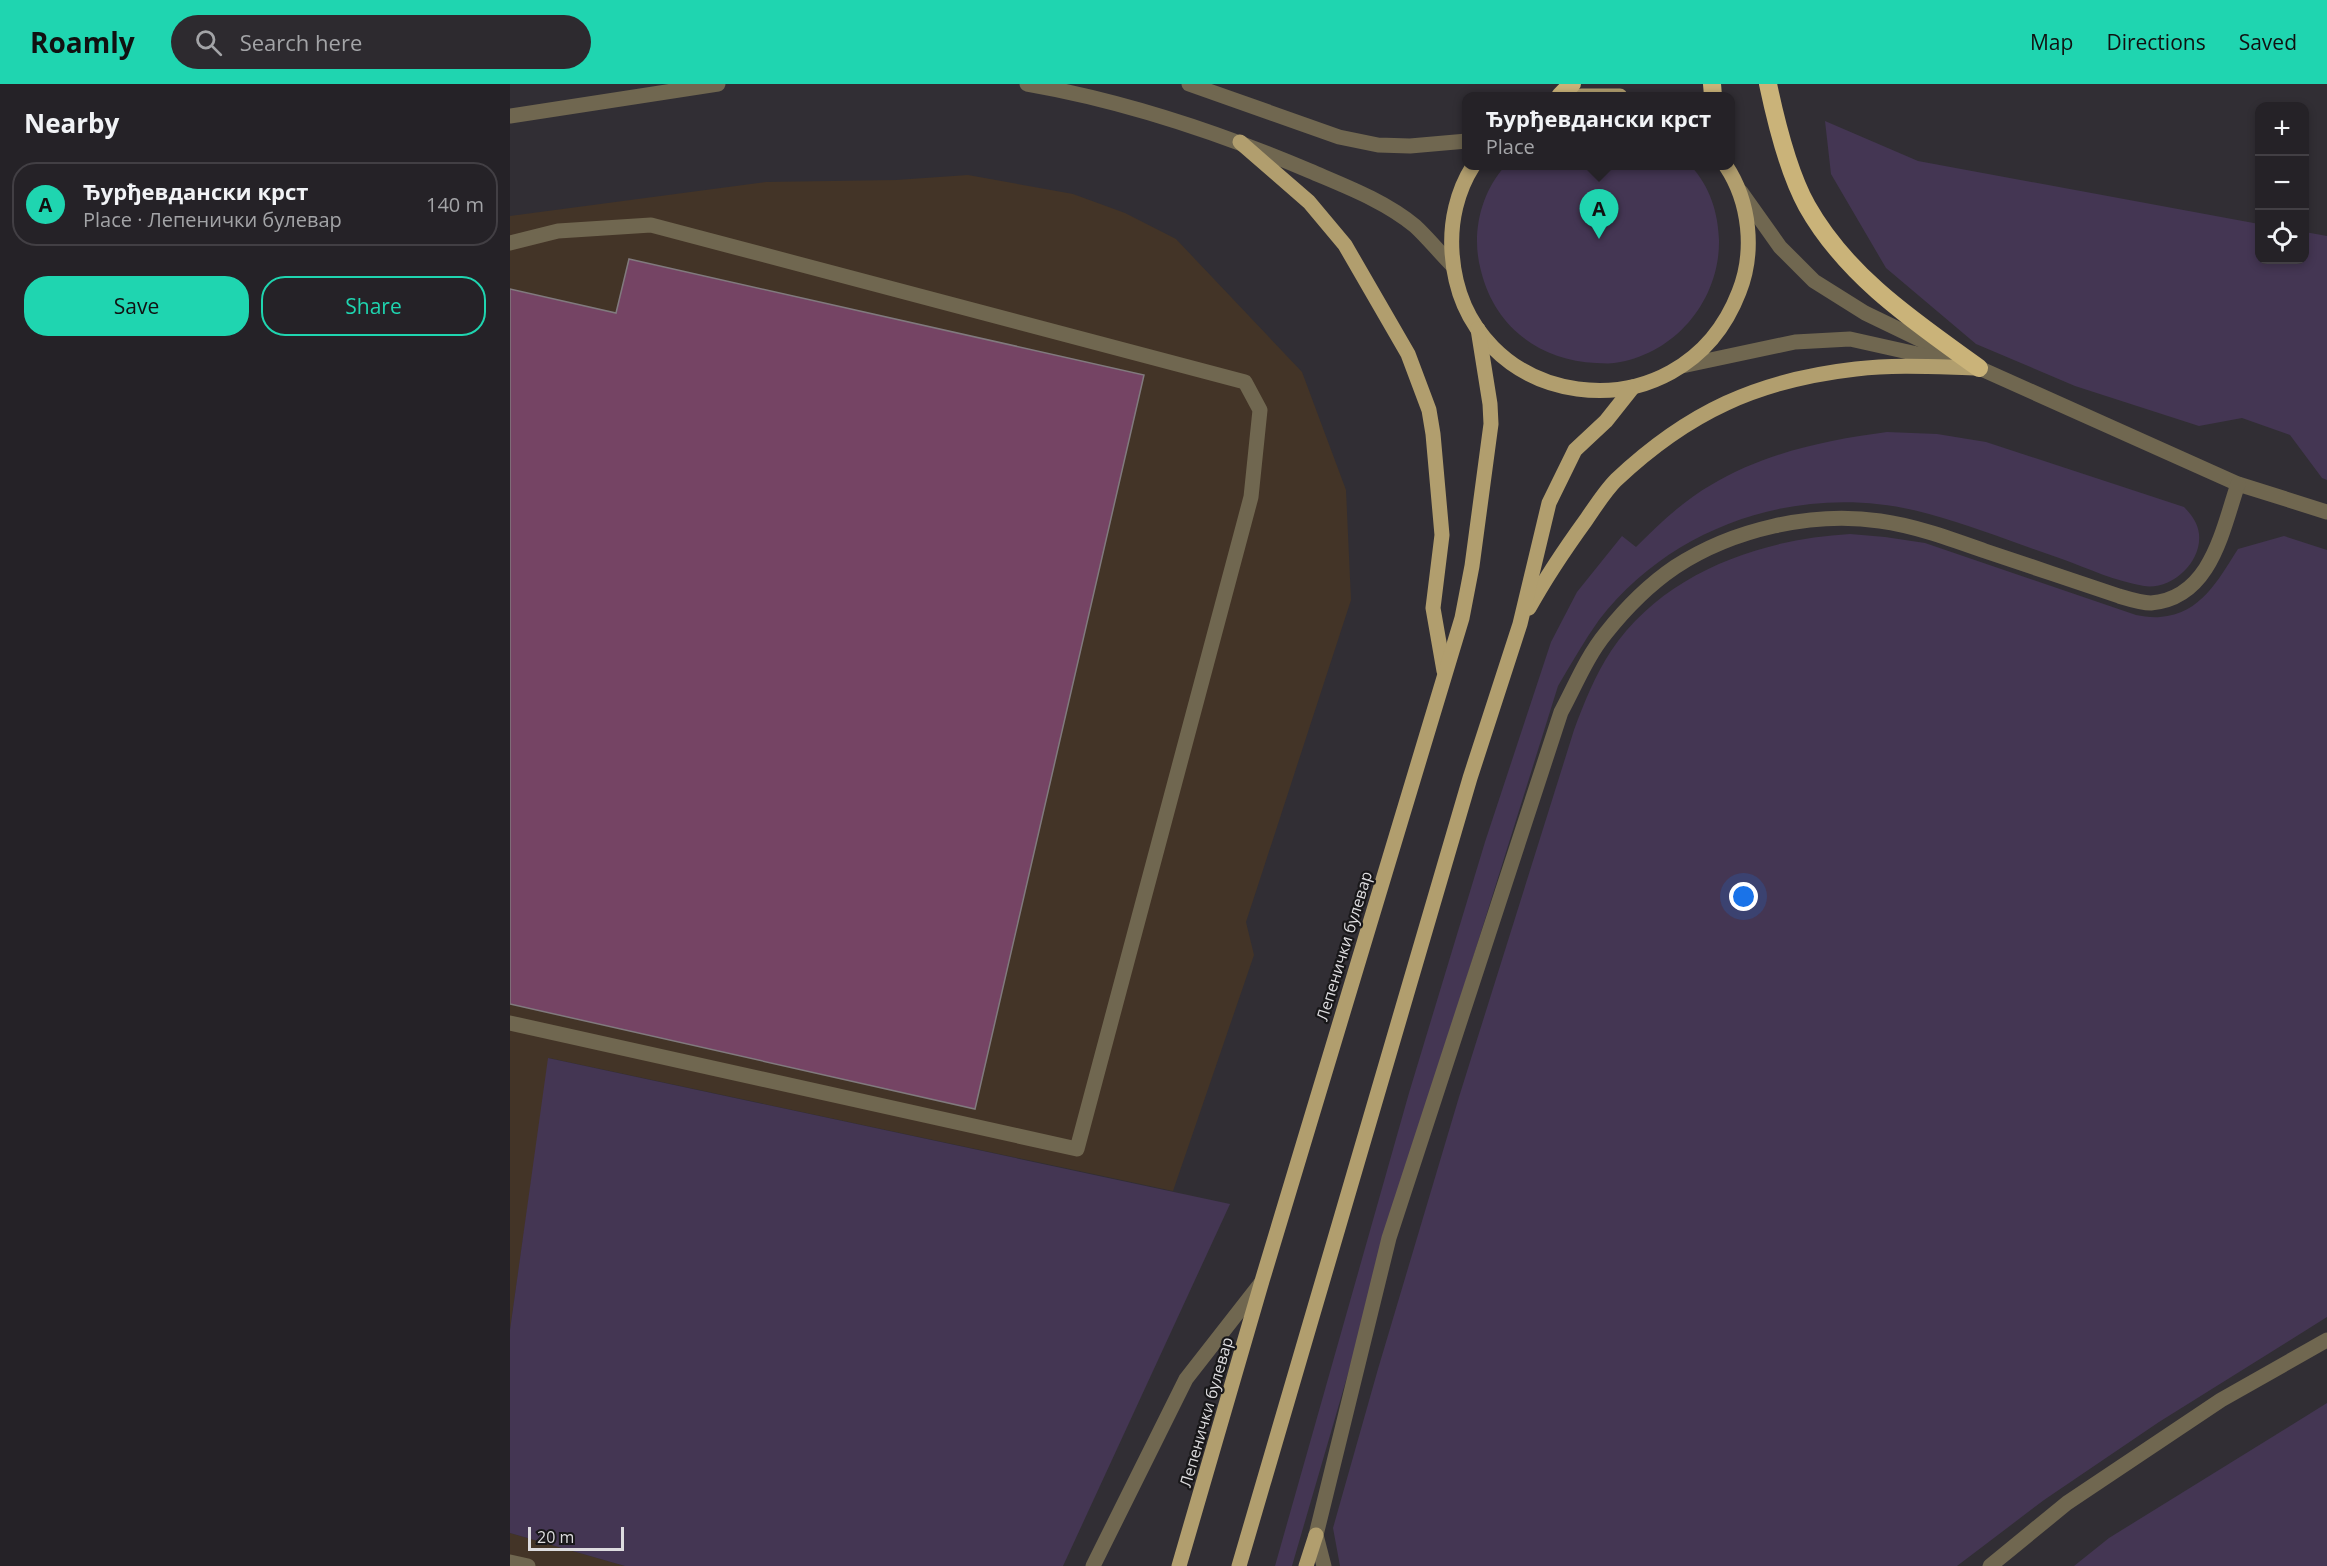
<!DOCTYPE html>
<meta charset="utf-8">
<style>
body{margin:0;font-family:"Open Sans",sans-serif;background:#2d2a2f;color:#f1f3f6}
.controls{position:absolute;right:18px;top:18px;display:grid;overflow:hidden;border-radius:12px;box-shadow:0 3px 9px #0003}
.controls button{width:54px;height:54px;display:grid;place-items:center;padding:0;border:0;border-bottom:2px solid #423f44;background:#252227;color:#f1f3f6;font:30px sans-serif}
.scale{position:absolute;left:18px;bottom:15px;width:96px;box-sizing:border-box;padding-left:6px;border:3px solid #dddcdf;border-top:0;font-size:16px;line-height:21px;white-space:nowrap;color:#dddcdf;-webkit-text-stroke:4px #181719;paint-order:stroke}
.you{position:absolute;left:1234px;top:813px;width:21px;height:21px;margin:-15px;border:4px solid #fff;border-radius:50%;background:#1a73e8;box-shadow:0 0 0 9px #1a73e833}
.badge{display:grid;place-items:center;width:39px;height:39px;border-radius:50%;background:#1fd5b0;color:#111;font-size:20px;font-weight:700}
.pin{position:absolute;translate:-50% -50px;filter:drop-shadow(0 2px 3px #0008)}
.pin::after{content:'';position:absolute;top:32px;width:21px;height:18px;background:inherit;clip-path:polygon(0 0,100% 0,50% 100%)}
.popup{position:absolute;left:952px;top:8px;width:273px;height:78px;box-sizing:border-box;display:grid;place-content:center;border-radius:12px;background:#252227;filter:drop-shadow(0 2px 4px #0005);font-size:20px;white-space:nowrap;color:#a3a4a7}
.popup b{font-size:22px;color:#f1f3f6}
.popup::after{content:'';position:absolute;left:50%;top:100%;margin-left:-12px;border:12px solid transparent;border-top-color:#252227}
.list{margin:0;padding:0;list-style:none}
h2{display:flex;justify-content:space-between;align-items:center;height:78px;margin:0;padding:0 24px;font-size:26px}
h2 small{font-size:20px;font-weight:400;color:#a3a4a7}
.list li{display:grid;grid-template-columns:39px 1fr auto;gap:18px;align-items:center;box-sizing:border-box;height:84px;margin:0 12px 12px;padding:0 12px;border:2px solid #423f44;border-radius:24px}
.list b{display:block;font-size:22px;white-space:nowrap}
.list p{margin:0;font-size:20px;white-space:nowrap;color:#a3a4a7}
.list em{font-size:20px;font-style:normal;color:#a3a4a7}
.actions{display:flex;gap:12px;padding:18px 24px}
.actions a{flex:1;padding:14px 0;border:2px solid #1fd5b0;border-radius:24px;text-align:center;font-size:21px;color:#1fd5b0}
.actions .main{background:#1fd5b0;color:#111}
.icon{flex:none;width:33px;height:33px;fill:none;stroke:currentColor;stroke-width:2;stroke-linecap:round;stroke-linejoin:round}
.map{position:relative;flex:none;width:1817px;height:1482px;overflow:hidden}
header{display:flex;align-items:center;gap:36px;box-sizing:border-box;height:84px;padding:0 30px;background:#1fd5b0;color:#111}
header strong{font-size:28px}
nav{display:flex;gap:33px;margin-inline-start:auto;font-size:21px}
.search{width:420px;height:54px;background:#2d2a2f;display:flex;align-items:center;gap:15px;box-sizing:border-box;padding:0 21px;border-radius:33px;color:#a3a4a7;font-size:22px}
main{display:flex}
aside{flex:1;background:#252227}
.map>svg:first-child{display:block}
.industrial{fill:#433427}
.green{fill:#443653}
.building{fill:#754464;stroke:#817a7e;stroke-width:1.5}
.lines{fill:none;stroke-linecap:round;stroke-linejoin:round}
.minor{stroke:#706750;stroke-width:15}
.major{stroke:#b19e6e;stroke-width:15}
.highway{stroke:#cab379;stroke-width:18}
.labels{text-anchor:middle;stroke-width:4.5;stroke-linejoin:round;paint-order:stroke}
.street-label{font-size:16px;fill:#dddcdf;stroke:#181719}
</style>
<header>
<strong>Roamly</strong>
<div class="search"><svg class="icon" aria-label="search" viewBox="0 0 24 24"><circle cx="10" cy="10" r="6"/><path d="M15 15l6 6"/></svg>Search here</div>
<nav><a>Map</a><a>Directions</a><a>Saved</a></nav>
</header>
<main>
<aside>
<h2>Nearby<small></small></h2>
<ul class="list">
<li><span class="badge">A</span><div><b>Ђурђевдански крст</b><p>Place · Лепенички булевар</p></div><em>140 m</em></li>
</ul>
<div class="actions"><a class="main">Save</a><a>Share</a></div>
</aside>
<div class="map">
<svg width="1817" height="1482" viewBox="0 0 1817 1482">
<rect width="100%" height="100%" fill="#312e34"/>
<g class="industrial">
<polygon points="458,91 563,110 615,129 666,155 792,288 836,406 841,516 736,838 744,871 663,1107 39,974 0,1246 0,132 256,98 386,96"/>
<polygon points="0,1449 115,1482 0,1482"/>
</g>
<g class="green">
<polygon points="1315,37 1408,77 1749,140 1750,176 1794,176 1795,148 1817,152 1817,396 1812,394 1780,351 1732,334 1689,342 1565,302 1466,260 1376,184 1321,90"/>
<path d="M995,82h186c19,21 27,46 28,74 1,60 -44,115 -105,123 -6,1 -12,0 -18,0 -57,-3 -101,-36 -115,-92 -10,-36 -1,-77 24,-105z"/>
<path d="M1377,348l50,2 49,8 198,65c7,7 14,16 15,27 3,28 -27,56 -55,52 -29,-5 -55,-17 -82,-27 -44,-15 -89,-33 -133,-45 -120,-34 -254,7 -330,106 -15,21 -28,44 -41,66l-142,454 -124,426h-17l134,-473 76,-251 66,-200 26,-50 45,-56 14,11c23,-23 47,-46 75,-62 53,-32 115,-45 176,-53z"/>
<path d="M1340,450l35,3 40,6 211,72c7,1 16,3 24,2 41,-3 58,-37 78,-68l46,-13 43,14v767l-168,105 -115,78 -87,66h-617l-7,-38 45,-159 81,-272 115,-367c10,-27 21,-55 37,-79 52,-78 149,-112 239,-117z"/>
<polygon points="38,974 720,1120 553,1482 115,1482 0,1449 0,1246"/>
<polygon points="1817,1319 1817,1482 1564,1482 1599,1454"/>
</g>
<polygon class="building" points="119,175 634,291 465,1025 0,920 0,205 106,229"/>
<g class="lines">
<g class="minor">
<path d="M517,0c98,17 191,48 283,87 35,15 75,30 105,55 13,12 25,27 38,40"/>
<polyline points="679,0 829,53 868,61 900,62 957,57"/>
<polyline points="0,32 208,0"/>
<polyline points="1231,108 1270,163 1304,197 1355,229 1469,284 1728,400 1817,428"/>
<polyline points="0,159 48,147 141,141 735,298 750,326 741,413 567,1065 0,939"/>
<polyline points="1172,282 1285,258 1340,255 1443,278"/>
<polyline points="0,1478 18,1482"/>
<polyline points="583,1482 676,1295 751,1199"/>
<path d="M814,1482l-8,-31 73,-297 172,-526c14,-26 26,-56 45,-79 19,-24 44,-49 69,-66 58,-38 138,-56 205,-46 36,5 71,18 105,30 45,15 89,30 134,45 10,3 22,7 32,7 60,-5 71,-72 87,-119"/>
<polyline points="1480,1482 1557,1419 1711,1316 1817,1256"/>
</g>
<g class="major">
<polyline points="1071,12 1110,12"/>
<polyline points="730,58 799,118 835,161 898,270 919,326 923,350 932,451 923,524 934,587"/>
<path d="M963,82c-16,25 -23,56 -21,86 10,161 229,191 287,40 16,-40 11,-90 -13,-126"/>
<path d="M1019,524c17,-31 36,-59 57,-88 9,-13 19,-29 30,-40 72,-68 142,-100 240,-111 41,-5 82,-2 123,-1"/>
<polyline points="669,1482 752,1197 952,534 962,482 981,340 980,320 968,245"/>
<polyline points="729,1482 960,694 1010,540 1039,419 1065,366 1096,337 1123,303"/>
<polyline points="796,1482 806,1451"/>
</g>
<g class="highway">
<polyline points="1202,0 1203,12"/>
<path d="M1258,0c8,38 20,88 39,122 40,71 108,116 172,162"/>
<polyline points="1050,12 1062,0"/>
</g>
</g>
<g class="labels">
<g class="street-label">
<text transform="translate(834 862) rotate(-73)" y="6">Лепенички булевар</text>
<text transform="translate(696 1328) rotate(-74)" y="6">Лепенички булевар</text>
</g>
</g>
</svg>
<div class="controls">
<button>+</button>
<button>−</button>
<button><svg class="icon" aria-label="locate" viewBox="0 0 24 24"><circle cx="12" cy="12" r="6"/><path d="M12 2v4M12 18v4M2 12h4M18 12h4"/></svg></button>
</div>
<div class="scale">20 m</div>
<div class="you"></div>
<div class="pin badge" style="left:1089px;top:155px">A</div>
<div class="popup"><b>Ђурђевдански крст</b>Place</div>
</div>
</main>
